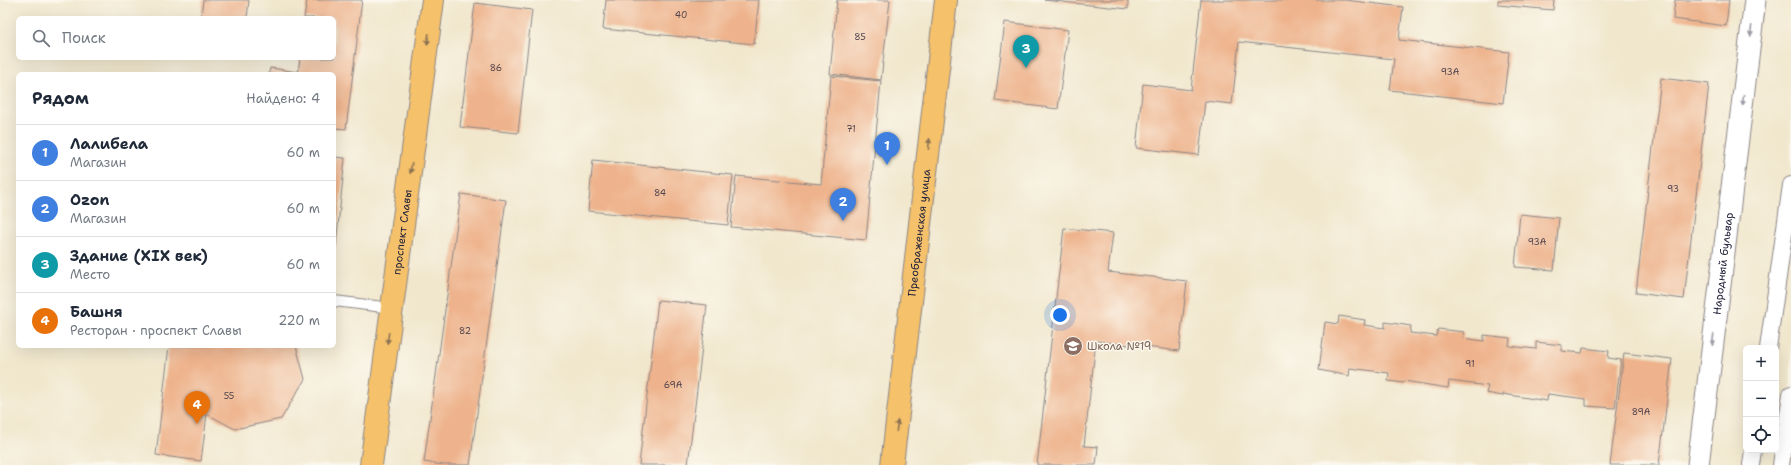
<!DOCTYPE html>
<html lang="ru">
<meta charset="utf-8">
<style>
body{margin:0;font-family:"Shantell Sans",sans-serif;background:#f6f6f7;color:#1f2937}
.controls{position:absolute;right:12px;bottom:12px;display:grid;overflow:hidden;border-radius:6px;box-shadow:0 4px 16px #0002}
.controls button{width:36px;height:36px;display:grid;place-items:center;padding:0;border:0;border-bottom:1px solid #e0e1e3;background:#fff;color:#1f2937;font:20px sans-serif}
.you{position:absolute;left:1060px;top:315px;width:14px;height:14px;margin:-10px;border:3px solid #fff;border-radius:50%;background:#1a73e8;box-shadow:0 0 0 6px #1a73e833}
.badge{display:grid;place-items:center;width:26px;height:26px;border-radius:50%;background:#1f6fb2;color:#fff;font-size:13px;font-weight:700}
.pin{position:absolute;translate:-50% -33px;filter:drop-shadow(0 1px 2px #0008)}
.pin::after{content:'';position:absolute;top:21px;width:14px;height:12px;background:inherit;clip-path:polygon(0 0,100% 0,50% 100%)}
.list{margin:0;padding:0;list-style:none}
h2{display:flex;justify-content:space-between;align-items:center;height:52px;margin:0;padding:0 16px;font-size:17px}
h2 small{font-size:13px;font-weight:400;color:#747a83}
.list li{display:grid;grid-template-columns:26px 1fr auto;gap:12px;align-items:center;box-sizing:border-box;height:56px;padding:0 16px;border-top:1px solid #e0e1e3}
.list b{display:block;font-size:15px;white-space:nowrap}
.list p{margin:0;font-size:13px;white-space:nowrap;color:#747a83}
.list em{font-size:13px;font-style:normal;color:#747a83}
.icon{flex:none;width:22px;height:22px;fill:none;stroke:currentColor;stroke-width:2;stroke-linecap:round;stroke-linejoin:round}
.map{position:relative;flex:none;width:1791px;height:465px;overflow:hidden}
.search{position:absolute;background:#fff;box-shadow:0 4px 16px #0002;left:16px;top:16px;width:320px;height:44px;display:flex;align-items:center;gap:10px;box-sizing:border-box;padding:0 14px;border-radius:6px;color:#747a83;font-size:15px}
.panel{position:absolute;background:#fff;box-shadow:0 4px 16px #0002;left:16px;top:72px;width:320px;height:276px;border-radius:6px}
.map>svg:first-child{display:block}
.building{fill:#eeb38c}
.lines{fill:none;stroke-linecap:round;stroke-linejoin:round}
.service-casing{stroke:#8a8484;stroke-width:12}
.pedestrian-casing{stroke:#8a8484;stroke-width:18}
.minor-casing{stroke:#8a8484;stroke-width:23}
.primary-casing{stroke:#8a8484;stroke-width:24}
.service{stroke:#fff;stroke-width:10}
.pedestrian{stroke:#fff;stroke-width:16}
.minor{stroke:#fff;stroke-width:21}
.primary{stroke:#f5c16b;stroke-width:22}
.oneway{fill:#9c9ca7}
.oneway2{fill:#8c7253}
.labels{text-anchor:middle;stroke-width:3;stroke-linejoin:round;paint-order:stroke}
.number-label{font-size:9px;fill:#55464f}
.street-label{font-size:11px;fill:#22223b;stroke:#fbf7ec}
.education-label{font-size:11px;fill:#785e54;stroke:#fbf7ec;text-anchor:start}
</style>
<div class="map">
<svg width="1791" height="465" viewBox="0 0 1791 465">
<rect width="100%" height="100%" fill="#fbf7ec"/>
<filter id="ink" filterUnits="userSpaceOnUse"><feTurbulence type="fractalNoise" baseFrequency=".025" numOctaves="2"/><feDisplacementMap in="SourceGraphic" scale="8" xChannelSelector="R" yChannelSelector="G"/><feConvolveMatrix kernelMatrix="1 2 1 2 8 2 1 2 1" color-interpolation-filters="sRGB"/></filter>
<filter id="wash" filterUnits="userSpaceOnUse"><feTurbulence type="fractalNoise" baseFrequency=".012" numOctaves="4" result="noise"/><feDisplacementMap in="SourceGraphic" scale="16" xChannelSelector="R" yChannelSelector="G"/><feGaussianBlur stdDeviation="0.9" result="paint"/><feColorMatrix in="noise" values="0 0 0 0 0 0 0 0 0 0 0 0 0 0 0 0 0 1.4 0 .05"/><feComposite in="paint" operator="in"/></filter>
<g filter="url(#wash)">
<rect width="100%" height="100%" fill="#f1e7cd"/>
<g id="blocks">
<g class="building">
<polygon points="203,0 249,0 247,18 201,18"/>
<polygon points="307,0 362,0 346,129 334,128 334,74 269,74 270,68 298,72 300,58 334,58 334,18 304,18"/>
<polygon points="606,0 759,0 754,44 603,29"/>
<polygon points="837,0 890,0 881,80 830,74"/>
<polygon points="1044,0 1128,0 1128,9"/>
<polygon points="1201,0 1345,0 1403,7 1399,40 1509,52 1503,103 1390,90 1394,59 1239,42 1232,104 1205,101 1199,155 1136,148 1143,84 1191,90"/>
<polygon points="1498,0 1554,0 1553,10 1498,5"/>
<polygon points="1675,0 1729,0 1726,26 1673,19"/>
<polygon points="475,3 532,10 518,133 460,127"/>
<polygon points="1005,22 1068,30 1058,109 995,101"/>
<polygon points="831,76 881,81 866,240 731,227 736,176 821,184"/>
<polygon points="1661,78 1709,84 1684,299 1636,293"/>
<polygon points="334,157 345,158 336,246 334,246"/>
<polygon points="593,160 733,175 728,225 588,211"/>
<polygon points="461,194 506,200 470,465 443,465 424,462"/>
<polygon points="1520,214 1559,218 1554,270 1515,267"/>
<polygon points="1064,228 1113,233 1108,272 1187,281 1179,351 1096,341 1084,446 1098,447 1096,465 1037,465"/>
<polygon points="658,300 707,305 688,465 639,465"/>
<polygon points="1339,316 1365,320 1364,325 1385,328 1385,322 1411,326 1410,333 1436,336 1438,329 1464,332 1463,338 1484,341 1484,335 1510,338 1509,346 1536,349 1536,342 1562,345 1562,351 1582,353 1583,348 1609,351 1608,358 1621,360 1615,408 1586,406 1586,399 1548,394 1547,401 1503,394 1503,396 1486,393 1488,386 1449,381 1448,388 1404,381 1404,383 1388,381 1389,373 1350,368 1349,376 1319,370 1325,322 1338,324"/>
<polygon points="169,346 296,346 305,379 281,419 235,429 207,414 201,461 156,455"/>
<polygon points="1624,353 1672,359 1659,465 1610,465"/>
</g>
</g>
</g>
<g filter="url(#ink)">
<use href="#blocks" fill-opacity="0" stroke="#8a8484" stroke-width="1"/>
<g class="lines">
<defs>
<polyline id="service" points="334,301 392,308"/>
<g id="pedestrian">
<polyline points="1768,348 1791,185"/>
<polyline points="1751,465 1753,450"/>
<polyline points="1781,465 1791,394"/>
</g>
<g id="minor">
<path id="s1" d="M1698,465l57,-465"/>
</g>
<g id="primary">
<path id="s2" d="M371,465l62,-465"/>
<path id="s3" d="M892,465l54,-465"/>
</g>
</defs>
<use href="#service" class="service-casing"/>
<use href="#pedestrian" class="pedestrian-casing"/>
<use href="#minor" class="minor-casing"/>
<use href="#primary" class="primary-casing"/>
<use href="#service" class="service"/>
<use href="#pedestrian" class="pedestrian"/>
<use href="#minor" class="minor"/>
<use href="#primary" class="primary"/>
</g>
<defs><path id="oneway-solid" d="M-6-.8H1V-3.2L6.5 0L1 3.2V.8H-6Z"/></defs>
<g class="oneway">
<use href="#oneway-solid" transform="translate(1751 31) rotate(97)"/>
<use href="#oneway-solid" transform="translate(1743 100) rotate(97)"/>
<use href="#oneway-solid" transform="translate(1713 340) rotate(97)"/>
</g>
<g class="oneway2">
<use href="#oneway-solid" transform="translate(428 39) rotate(98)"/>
<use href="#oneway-solid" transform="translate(929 144) rotate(-83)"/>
<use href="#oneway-solid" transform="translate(411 168) rotate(98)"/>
<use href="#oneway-solid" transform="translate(388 338) rotate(98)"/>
<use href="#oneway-solid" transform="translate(897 426) rotate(-83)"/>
</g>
</g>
<defs>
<symbol id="school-disc" viewBox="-11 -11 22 22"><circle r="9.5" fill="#8d6e63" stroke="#fbf7ec"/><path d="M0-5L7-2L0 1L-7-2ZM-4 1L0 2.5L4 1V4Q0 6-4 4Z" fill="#fff"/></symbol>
</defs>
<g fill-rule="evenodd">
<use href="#school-disc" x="1062" y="335" width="22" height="22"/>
</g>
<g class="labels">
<g class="number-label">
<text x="681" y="18">40</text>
<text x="860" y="40">85</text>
<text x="496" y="71">86</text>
<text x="1450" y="75">93А</text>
<text x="851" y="132">71</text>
<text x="1673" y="192">93</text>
<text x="660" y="196">84</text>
<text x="1537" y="245">93А</text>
<text x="465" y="334">82</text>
<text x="1470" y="367">91</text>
<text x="673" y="388">69А</text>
<text x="229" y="399">55</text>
<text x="1641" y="415">89А</text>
</g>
<g class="street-label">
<text dy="4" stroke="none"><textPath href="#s2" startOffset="235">проспект Славы</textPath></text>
<text dy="4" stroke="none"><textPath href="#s3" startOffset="234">Преображенская улица</textPath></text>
<text dy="4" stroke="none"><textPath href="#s1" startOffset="203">Народный бульвар</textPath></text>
</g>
<g class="education-label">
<text x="1087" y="350">Школа №19</text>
</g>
</g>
</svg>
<div class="controls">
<button>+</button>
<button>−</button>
<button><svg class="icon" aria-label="locate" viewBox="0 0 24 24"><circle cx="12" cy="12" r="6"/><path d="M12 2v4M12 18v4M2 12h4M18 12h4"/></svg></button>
</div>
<div class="you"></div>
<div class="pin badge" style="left:887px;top:165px;background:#3f7fe0">1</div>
<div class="pin badge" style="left:843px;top:221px;background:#3f7fe0">2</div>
<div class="pin badge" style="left:1026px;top:68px;background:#0f9aa8">3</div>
<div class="pin badge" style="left:197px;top:424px;background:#e8710a">4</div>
<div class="search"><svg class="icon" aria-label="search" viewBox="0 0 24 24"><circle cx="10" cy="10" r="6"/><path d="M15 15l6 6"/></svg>Поиск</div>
<section class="panel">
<h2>Рядом<small>Найдено: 4</small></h2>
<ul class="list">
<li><span class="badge" style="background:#3f7fe0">1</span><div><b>Лалибела</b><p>Магазин</p></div><em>60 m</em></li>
<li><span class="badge" style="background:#3f7fe0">2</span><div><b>Ozon</b><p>Магазин</p></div><em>60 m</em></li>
<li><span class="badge" style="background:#0f9aa8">3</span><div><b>Здание (XIX век)</b><p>Место</p></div><em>60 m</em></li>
<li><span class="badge" style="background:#e8710a">4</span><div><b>Башня</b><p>Ресторан · проспект Славы</p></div><em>220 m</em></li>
</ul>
</section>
</div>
